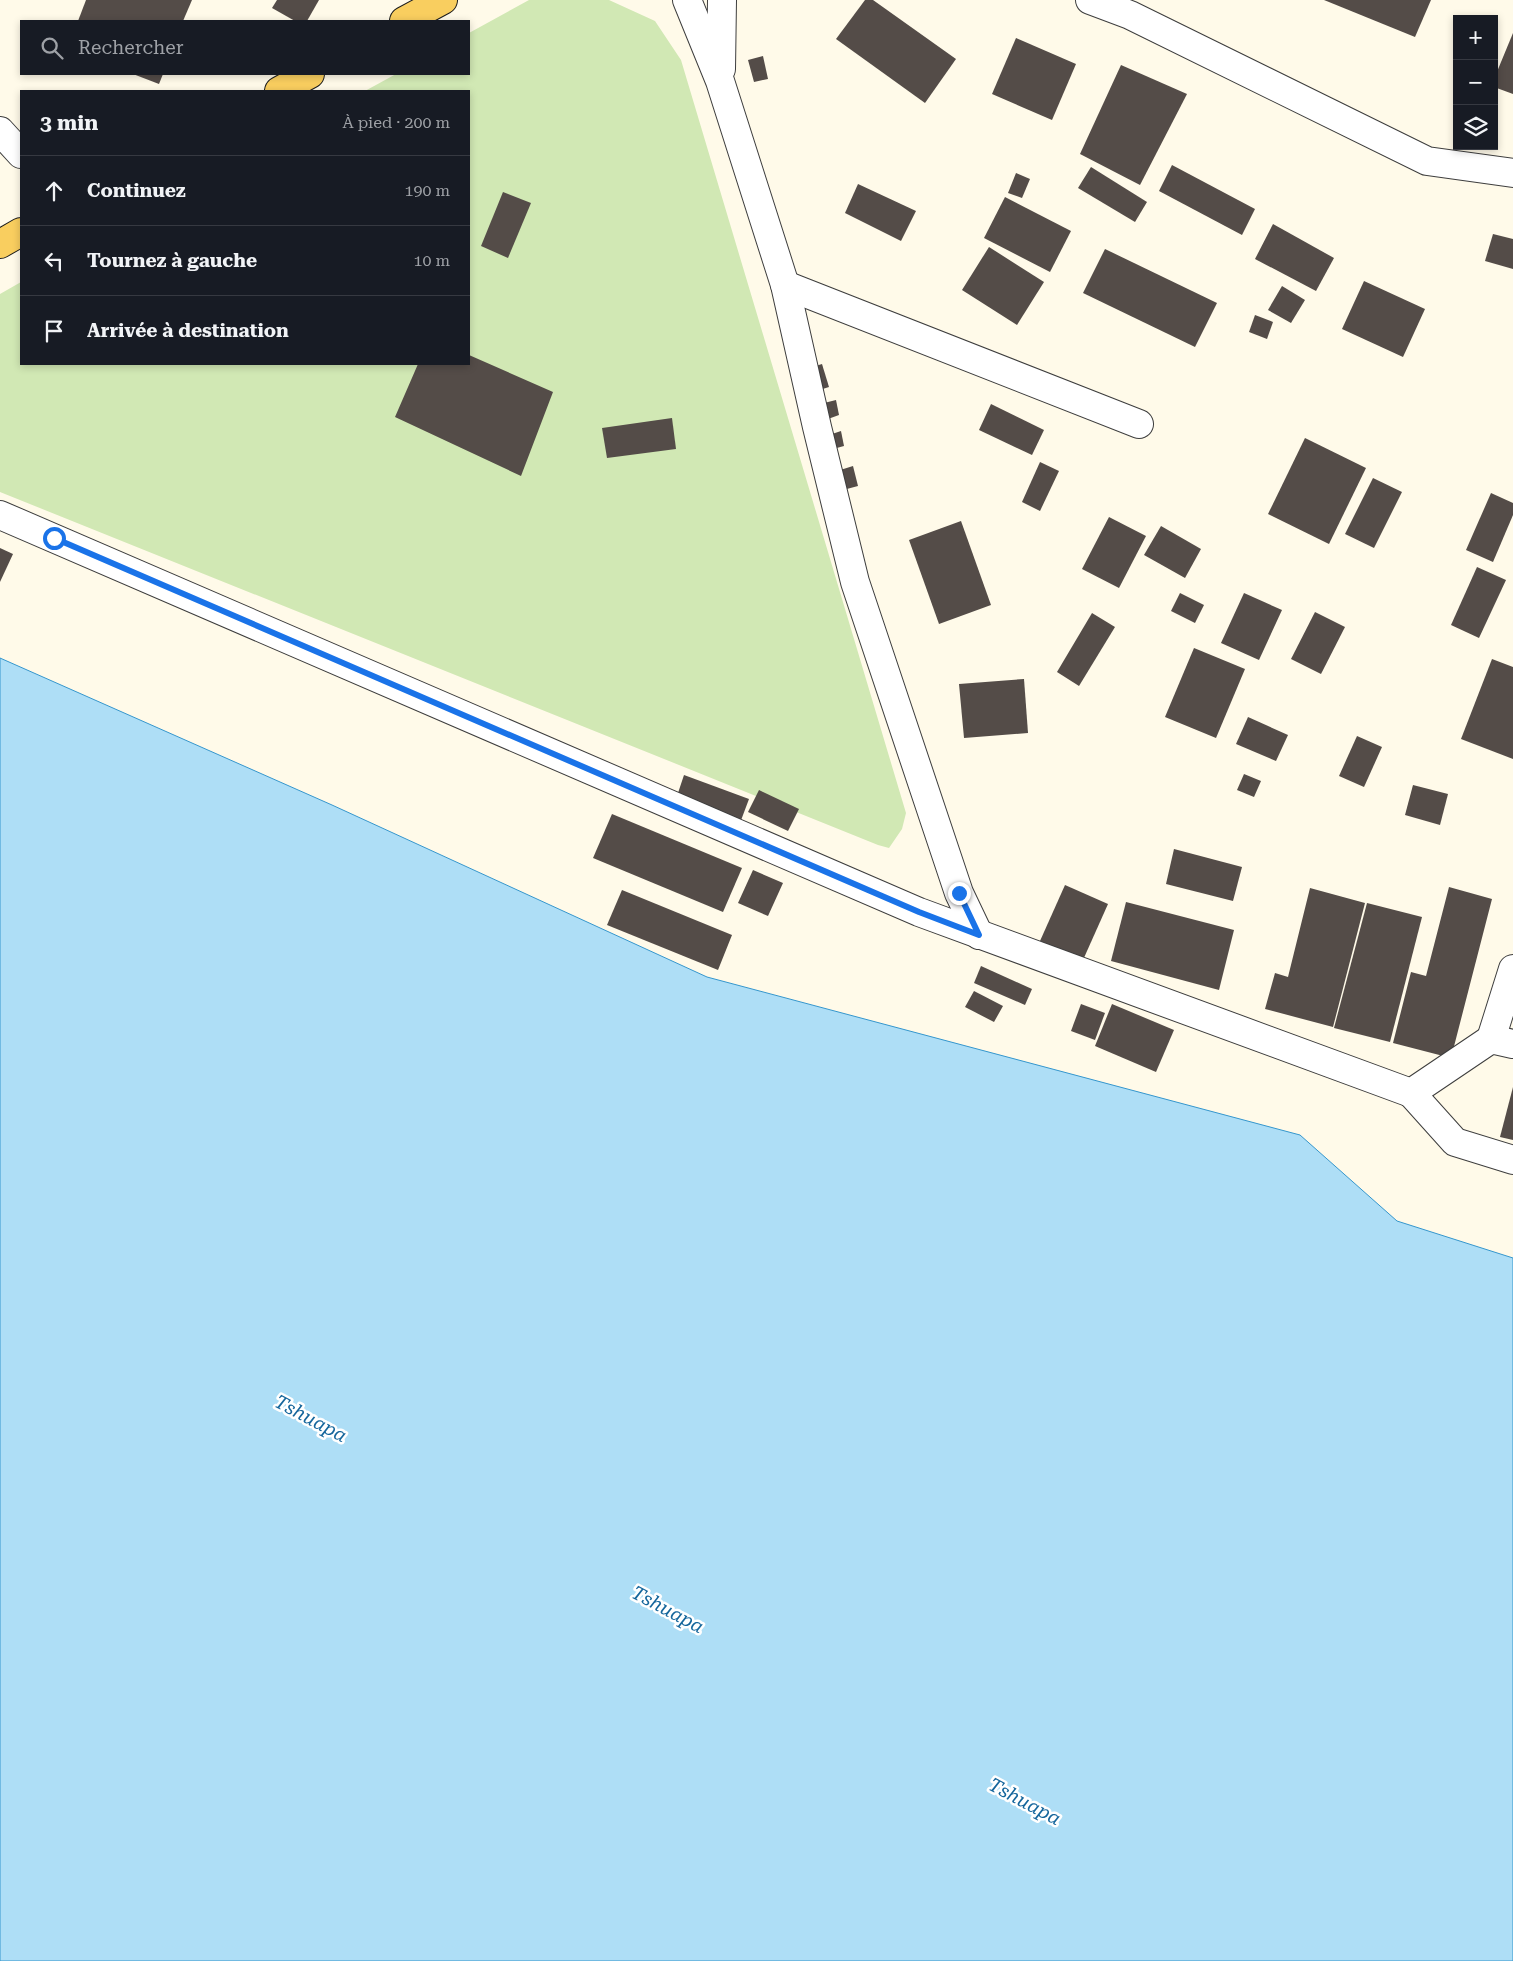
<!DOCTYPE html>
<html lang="fr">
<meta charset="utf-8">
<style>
body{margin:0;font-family:"Roboto Serif",serif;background:#242831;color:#f1f3f6}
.controls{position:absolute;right:15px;top:15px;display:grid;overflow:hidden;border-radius:0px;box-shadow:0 2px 8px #0003}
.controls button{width:45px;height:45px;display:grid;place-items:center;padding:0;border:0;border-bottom:1px solid #363941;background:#171b24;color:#f1f3f6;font:25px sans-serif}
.stop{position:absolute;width:15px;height:15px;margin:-11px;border:4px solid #1a73e8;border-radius:50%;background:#fff}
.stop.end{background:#1a73e8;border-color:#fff;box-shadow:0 1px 5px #0008}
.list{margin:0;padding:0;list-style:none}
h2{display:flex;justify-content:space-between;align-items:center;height:65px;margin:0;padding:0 20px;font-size:21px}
h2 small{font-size:16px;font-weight:400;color:#9ea1a6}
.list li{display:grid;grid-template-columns:32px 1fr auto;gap:15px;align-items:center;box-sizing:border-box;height:70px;padding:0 20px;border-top:1px solid #363941}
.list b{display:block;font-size:19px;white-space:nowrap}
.list em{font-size:16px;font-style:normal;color:#9ea1a6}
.icon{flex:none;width:28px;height:28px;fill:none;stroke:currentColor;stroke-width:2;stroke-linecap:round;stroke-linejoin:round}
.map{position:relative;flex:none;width:1513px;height:1961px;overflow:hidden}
.search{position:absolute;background:#171b24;box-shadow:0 2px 8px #0003;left:20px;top:20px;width:450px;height:55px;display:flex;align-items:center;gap:12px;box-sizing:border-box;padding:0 18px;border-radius:0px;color:#9ea1a6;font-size:19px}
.panel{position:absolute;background:#171b24;box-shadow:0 2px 8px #0003;left:20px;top:90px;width:450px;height:275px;border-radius:0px}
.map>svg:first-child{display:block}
.green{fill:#d1e8b4}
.water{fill:#aedef6;stroke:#3596cd}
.building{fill:#544c48}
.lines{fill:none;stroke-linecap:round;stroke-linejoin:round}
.street-casing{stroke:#3e3e3e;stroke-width:30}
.primary-casing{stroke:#1c1c1c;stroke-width:30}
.street{stroke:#fff;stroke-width:28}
.primary{stroke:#f9ce5f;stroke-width:28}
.route{stroke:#1a73e8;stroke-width:6}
.labels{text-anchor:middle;stroke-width:5;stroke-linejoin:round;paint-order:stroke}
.water-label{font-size:19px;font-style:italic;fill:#15669c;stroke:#fff}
</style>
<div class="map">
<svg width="1513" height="1961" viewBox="0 0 1513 1961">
<rect width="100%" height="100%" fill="#fffae9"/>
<polygon class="green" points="529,0 609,0 655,21 681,60 906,813 902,829 889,848 878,845 0,492 0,294 21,282 21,364 469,364 469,91 365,91 396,74 469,74 469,33"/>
<polygon class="water" points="0,658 332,805 707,977 1300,1135 1397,1221 1513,1258 1513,1961 0,1961"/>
<g class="building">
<polygon points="86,0 192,0 183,21 78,21"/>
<polygon points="277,0 319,0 307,21 295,21 272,8"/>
<polygon points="865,0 873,0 956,59 925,103 836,39"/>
<polygon points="1324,0 1431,0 1415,37"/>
<polygon points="1513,33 1513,94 1494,87 1494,79"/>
<polygon points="1016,38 1076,64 1052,120 992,94"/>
<polygon points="763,56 768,79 754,82 748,60"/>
<polygon points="1121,65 1187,94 1140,185 1080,154"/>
<polygon points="133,74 163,74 159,84"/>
<polygon points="1172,165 1255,209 1242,235 1159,191"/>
<polygon points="1091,167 1147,202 1135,222 1078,188"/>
<polygon points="1016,173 1030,179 1022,198 1008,193"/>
<polygon points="858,184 916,211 901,241 845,213"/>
<polygon points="503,192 531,203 508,258 481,246"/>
<polygon points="1005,197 1071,231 1050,272 984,238"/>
<polygon points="1273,224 1334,258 1316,291 1255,259"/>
<polygon points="1493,234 1513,239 1513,269 1485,261"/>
<polygon points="989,247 1044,282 1017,325 962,290"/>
<polygon points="1105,249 1217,303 1195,347 1083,293"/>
<polygon points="1364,281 1425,309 1403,357 1342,329"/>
<polygon points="1282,286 1305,300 1291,323 1268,310"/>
<polygon points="1255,315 1273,322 1267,339 1249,332"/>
<polygon points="469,355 553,392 521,476 395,417 418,364 469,364"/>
<polygon points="822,364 829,387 813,392 806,369"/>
<polygon points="836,400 839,415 828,419 824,403"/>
<polygon points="991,404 1044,430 1032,455 979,430"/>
<polygon points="672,418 676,449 607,458 602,428"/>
<polygon points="841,431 844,446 833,449 829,435"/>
<polygon points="1305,438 1366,468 1329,544 1268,514"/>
<polygon points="1040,462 1059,471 1040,511 1022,502"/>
<polygon points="853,466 858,486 843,490 837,471"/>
<polygon points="1373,478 1402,492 1374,548 1345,534"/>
<polygon points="1491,493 1513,503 1513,515 1493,562 1466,550"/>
<polygon points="1109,517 1146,536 1119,588 1082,569"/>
<polygon points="961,521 991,605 939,624 909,540"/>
<polygon points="1161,526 1201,549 1185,578 1144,555"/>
<polygon points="0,548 13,554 0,582"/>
<polygon points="1477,567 1506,580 1479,638 1451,625"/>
<polygon points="1180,593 1204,605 1195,623 1171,611"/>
<polygon points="1244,593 1282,610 1259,660 1221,643"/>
<polygon points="1315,612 1345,627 1321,674 1291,659"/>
<polygon points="1092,613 1115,627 1079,686 1057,672"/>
<polygon points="1194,648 1245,669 1216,738 1165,717"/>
<polygon points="1492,659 1513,667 1513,759 1461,739"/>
<polygon points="1024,679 1028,733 964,738 959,684"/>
<polygon points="1248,717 1288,735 1276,761 1236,744"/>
<polygon points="1357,736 1382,747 1364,787 1339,776"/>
<polygon points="1244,774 1261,781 1254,797 1237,790"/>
<polygon points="684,775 749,799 740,823 676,799"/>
<polygon points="1413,785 1448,794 1440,825 1405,815"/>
<polygon points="759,790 799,809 788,831 748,812"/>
<polygon points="612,814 742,868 723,912 593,858"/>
<polygon points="1174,849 1242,867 1233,901 1166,884"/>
<polygon points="753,870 783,883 768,916 738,903"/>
<polygon points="1065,885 1108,904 1083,960 1040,941"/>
<polygon points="1449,887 1492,899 1451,1058 1393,1043 1411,972 1426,976"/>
<polygon points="1310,888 1365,903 1333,1027 1265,1009 1275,973 1288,977"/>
<polygon points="622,890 732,935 718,970 607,925"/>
<polygon points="1126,902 1234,930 1219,990 1111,961"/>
<polygon points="1367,903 1422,917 1390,1042 1334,1028"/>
<polygon points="981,966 1032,989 1025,1005 974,983"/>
<polygon points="974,991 1003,1006 994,1022 965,1007"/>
<polygon points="1081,1004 1105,1013 1095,1040 1071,1031"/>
<polygon points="1112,1004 1174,1030 1156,1072 1095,1046"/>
<polygon points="1513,1087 1513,1140 1500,1137"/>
</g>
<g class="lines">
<defs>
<g id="street">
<polyline points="687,0 720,81 785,285 817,427 855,582 959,893 979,935"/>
<polyline points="1090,0 1130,15 1427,161 1513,173"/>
<polyline points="721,69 722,0"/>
<polyline points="0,131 21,154"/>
<polyline points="785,285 1139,424"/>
<polyline points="0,515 919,912 1411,1093 1491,1039 1513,1044"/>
<polyline points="1491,1039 1513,969"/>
<polyline points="1411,1093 1455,1142 1513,1160"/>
</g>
<g id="primary">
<polyline points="404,21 443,0"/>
<polyline points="279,91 310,74"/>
<polyline points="0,244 21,232"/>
</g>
</defs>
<use href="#street" class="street-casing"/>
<use href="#primary" class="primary-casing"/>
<use href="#street" class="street"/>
<use href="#primary" class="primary"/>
</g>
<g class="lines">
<polyline class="route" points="54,538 919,912 979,935 959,893"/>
</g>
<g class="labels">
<g class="water-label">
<text transform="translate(311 1418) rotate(28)" y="7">Tshuapa</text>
<text transform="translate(668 1609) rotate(28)" y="7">Tshuapa</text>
<text transform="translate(1025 1801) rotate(28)" y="7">Tshuapa</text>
</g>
</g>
</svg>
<div class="controls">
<button>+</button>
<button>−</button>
<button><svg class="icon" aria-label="layers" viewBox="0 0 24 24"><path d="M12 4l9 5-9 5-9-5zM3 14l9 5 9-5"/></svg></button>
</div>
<div class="stop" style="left:54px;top:538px"></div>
<div class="stop end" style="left:959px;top:893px"></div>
<div class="search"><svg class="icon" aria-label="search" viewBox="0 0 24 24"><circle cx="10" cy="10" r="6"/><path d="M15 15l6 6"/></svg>Rechercher</div>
<section class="panel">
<h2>3 min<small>À pied · 200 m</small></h2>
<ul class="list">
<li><svg class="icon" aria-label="ahead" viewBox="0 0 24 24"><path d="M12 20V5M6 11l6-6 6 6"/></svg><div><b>Continuez</b></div><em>190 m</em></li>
<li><svg class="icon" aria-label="left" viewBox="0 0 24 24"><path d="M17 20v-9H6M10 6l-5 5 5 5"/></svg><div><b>Tournez à gauche</b></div><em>10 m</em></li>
<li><svg class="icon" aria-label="arrive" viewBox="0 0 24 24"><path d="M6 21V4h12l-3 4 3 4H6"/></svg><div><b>Arrivée à destination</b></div></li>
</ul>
</section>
</div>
